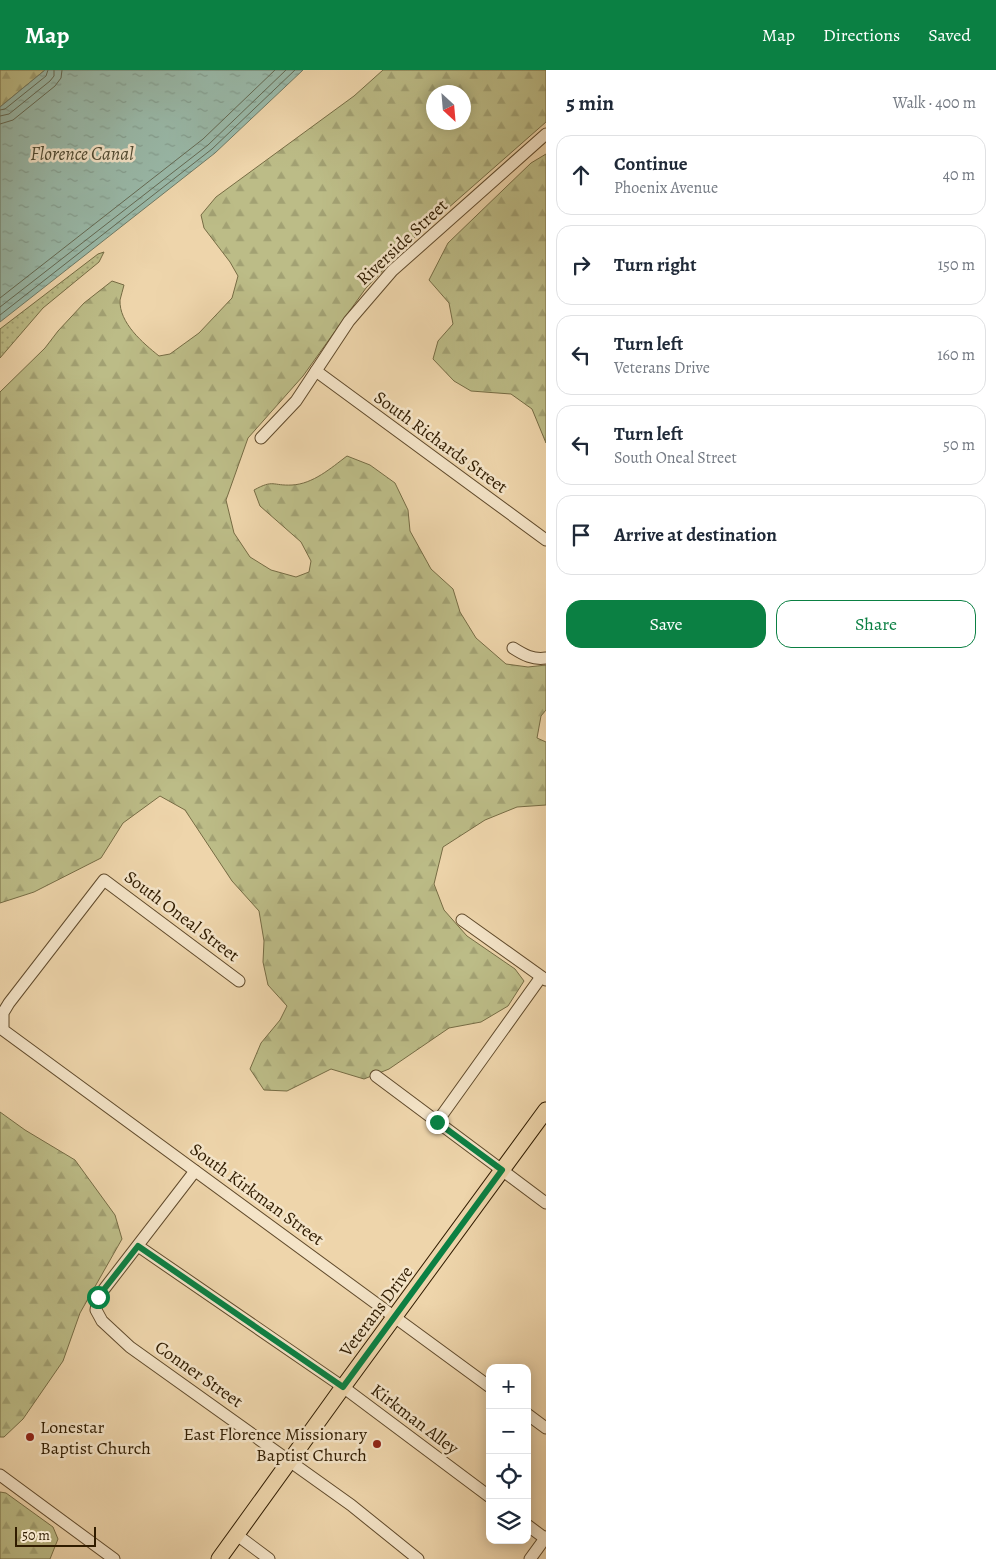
<!DOCTYPE html>
<meta charset="utf-8">
<style>
body{margin:0;font-family:Alegreya,serif;background:#f6f6f7;color:#1f2937}
.controls{position:absolute;right:15px;bottom:15px;display:grid;overflow:hidden;border-radius:10px;box-shadow:0 2px 12px #0003}
.controls button{width:45px;height:45px;display:grid;place-items:center;padding:0;border:0;border-bottom:1px solid #e0e1e3;background:#fff;color:#1f2937;font:25px sans-serif}
.compass{position:absolute;left:426px;top:15px;width:45px;height:45px;border-radius:50%;background:#fff;box-shadow:0 2px 12px #0003;rotate:154deg}
.scale{position:absolute;left:15px;bottom:12px;width:81px;box-sizing:border-box;padding-left:5px;border:2px solid #301c00;border-top:0;font-size:14px;line-height:18px;white-space:nowrap;color:#301c00;-webkit-text-stroke:4px #f4e4c8;paint-order:stroke}
.stop{position:absolute;width:15px;height:15px;margin:-11px;border:4px solid #0b8043;border-radius:50%;background:#fff}
.stop.end{background:#0b8043;border-color:#fff;box-shadow:0 1px 5px #0008}
.list{margin:0;padding:0;list-style:none}
h2{display:flex;justify-content:space-between;align-items:center;height:65px;margin:0;padding:0 20px;font-size:21px}
h2 small{font-size:16px;font-weight:400;color:#747a83}
.list li{display:grid;grid-template-columns:32px 1fr auto;gap:15px;align-items:center;box-sizing:border-box;height:80px;margin:0 10px 10px;padding:0 10px;border:1px solid #e0e1e3;border-radius:15px}
.list b{display:block;font-size:19px;white-space:nowrap}
.list p{margin:0;font-size:16px;white-space:nowrap;color:#747a83}
.list em{font-size:16px;font-style:normal;color:#747a83}
.actions{display:flex;gap:10px;padding:15px 20px}
.actions a{flex:1;padding:11px 0;border:1px solid #0b8043;border-radius:15px;text-align:center;font-size:18px;color:#0b8043}
.actions .main{background:#0b8043;color:#fff}
.icon{flex:none;width:28px;height:28px;fill:none;stroke:currentColor;stroke-width:2;stroke-linecap:round;stroke-linejoin:round}
.map{position:relative;flex:none;width:546px;height:1489px;overflow:hidden}
header{display:flex;align-items:center;gap:30px;box-sizing:border-box;height:70px;padding:0 25px;background:#0b8043;color:#fff}
header strong{font-size:24px}
nav{display:flex;gap:28px;margin-inline-start:auto;font-size:18px}
main{display:flex}
aside{flex:1;background:#fff}
.map>svg:first-child{display:block}
.grass{fill:url(#grass-dots);stroke:#766c44}
.forest{fill:url(#forest-firs);stroke:#766c44;fill-rule:evenodd}
.water{fill:url(#water-ripples);stroke:#6f7a65}
.lines{fill:none;stroke-linecap:round;stroke-linejoin:round}
.shore{stroke:#646a54;stroke-width:1}
.minor-casing{stroke:#604a2b;stroke-width:13}
.major-casing{stroke:#301c00;stroke-width:17}
.minor{stroke:#f4e4c8;stroke-width:11}
.major{stroke:#eed5ab;stroke-width:15}
.route{stroke:#0b8043;stroke-width:6}
.poi-dot{fill:#8f2418;stroke:#f4e4c8;stroke-width:2}
.labels{text-anchor:middle;stroke-width:5;stroke-linejoin:round;paint-order:stroke}
.street-label{font-size:18px;fill:#301c00;stroke:#f4e4c8}
.poi-label{font-size:18px;fill:#301c00;stroke:#f4e4c8;text-anchor:start}
.water-label{font-size:19px;font-style:italic;fill:#504b33;stroke:#f4e4c8}
</style>
<header>
<strong>Map</strong>
<nav><a>Map</a><a>Directions</a><a>Saved</a></nav>
</header>
<main>
<div class="map">
<svg width="546" height="1489" viewBox="0 0 546 1489">
<defs>
<pattern id="grass-dots" width="8" height="8" patternUnits="userSpaceOnUse" patternTransform="scale(1.25)"><rect width="8" height="8" fill="#bcbc87"/><path d="M2 2h.1M6 6h.1" fill="none" stroke="#a2a173" stroke-width="1.8" stroke-linecap="round"/></pattern>
<pattern id="forest-firs" width="22" height="20" patternUnits="userSpaceOnUse" patternTransform="scale(1.25)"><rect width="22" height="20" fill="#bcbc87"/><path d="M5 1l3.5 6h-7zM16 11l3.5 6h-7z" fill="#a2a173"/></pattern>
<pattern id="water-ripples" width="26" height="14" patternUnits="userSpaceOnUse" patternTransform="scale(1.25)"><rect width="26" height="14" fill="#99b9a9"/><path d="M2 4q2-2 4 0t4 0M15 11q2-2 4 0t4 0" fill="none" stroke="#849e90"/></pattern>
</defs>
<rect width="100%" height="100%" fill="#eed5ab"/>
<filter id="stains"><feTurbulence type="fractalNoise" baseFrequency=".004" numOctaves="4"/><feColorMatrix values="0 0 0 0 .2 0 0 0 0 .09 0 0 0 0 .02 0 0 0 .5 -.17"/></filter>
<radialGradient id="worn" r=".72"><stop offset=".6" stop-color="#630" stop-opacity="0"/><stop offset="1" stop-color="#630" stop-opacity=".3"/></radialGradient>
<polygon class="grass" points="104,182 99,192 43,238 0,288 0,259 98,184"/>
<g class="forest">
<polygon points="0,0 45,0 0,37"/>
<path d="M383,0h163v52l-132,116 -48,50 -63,88 -55,62 -22,62 8,33 16,24 21,13 25,7 13,-5 2,-11 -10,-19 -41,-36 -6,-16c20,-11 18,-4 38,-5 21,-1 39,-17 55,-29l23,9 25,18 13,27 2,21 21,38 22,20 7,23 16,26 30,26 22,3 18,-2v45l-5,6 -4,22 9,4v63l-29,2 -32,13 -42,27 -9,37 10,26 23,26 48,33 9,12 -16,25 -27,16 -32,6 -60,41 -25,10 -33,-10 -44,22 -23,-1 -14,-21 11,-26 19,-23 7,-14 -19,-21 -5,-23 1,-21 -5,-30 -27,-30 -47,-71 -25,-14 -37,27 -22,35 -67,34 -34,11v-511l45,-44 13,-17 26,-28 28,-22 12,4c-1,5 -3,10 -4,15 -1,23 23,43 39,56l11,-2 29,-21 33,-35 6,-22 -8,-14 -26,-34 -3,-13 15,-18 138,-101zM433,22h30v30h-30z"/>
<polygon points="546,84 546,373 532,339 511,324 471,321 454,311 433,289 438,271 453,254 449,233 429,210 448,173 531,93"/>
<polygon points="0,1042 25,1060 75,1090 115,1145 122,1169 80,1243 63,1291 23,1349 4,1367 0,1367"/>
<polygon points="0,1422 6,1423 53,1457 58,1469 50,1489 0,1489"/>
</g>
<polygon class="water" points="45,0 303,0 215,83 0,252 0,37"/>
<g class="lines">
<g class="shore">
<polyline points="0,40 5,39 46,6 48,0"/>
<polyline points="0,46 9,44 50,11 54,6 54,0"/>
<polyline points="0,54 13,50 55,16 61,8 62,0"/>
<polyline points="0,228 203,69 275,0"/>
<polyline points="0,237 208,75 286,0"/>
<polyline points="0,245 212,79 295,0"/>
</g>
<defs>
<g id="minor">
<polyline points="316,301 546,470"/>
<polyline points="261,368 296,331 349,251 392,201 546,64"/>
<path d="M513,578c11,7 20,12 33,10"/>
<polyline points="462,850 546,910"/>
<polyline points="239,911 104,810 9,933 3,943 3,960 490,1317"/>
<polyline points="376,1006 546,1133"/>
<polyline points="437,1052 541,907"/>
<polyline points="195,1101 98,1227 96,1240 102,1251 130,1277 351,1435 418,1489"/>
<polyline points="138,1176 343,1317 490,1427"/>
<polyline points="527,1344 546,1358"/>
<polyline points="0,1405 114,1489"/>
<polyline points="527,1455 546,1469"/>
<polyline points="237,1465 269,1489"/>
<polyline points="530,1489 546,1467"/>
</g>
<polyline id="major" points="219,1489 343,1317 546,1040"/>
</defs>
<use href="#minor" class="minor-casing"/>
<use href="#major" class="major-casing"/>
<use href="#minor" class="minor"/>
<use href="#major" class="major"/>
</g>
<g class="lines">
<polyline class="route" points="98,1227 138,1176 343,1317 502,1100 437,1052"/>
</g>
<g class="poi-dot">
<circle cx="30" cy="1367" r="5"/>
<circle cx="377" cy="1374" r="5"/>
</g>
<g class="labels">
<g class="street-label">
<text transform="translate(402 172) rotate(-43)" y="6">Riverside Street</text>
<text transform="translate(441 372) rotate(36)" y="6">South Richards Street</text>
<text transform="translate(182 846) rotate(37)" y="6">South Oneal Street</text>
<text transform="translate(257 1124) rotate(36)" y="6">South Kirkman Street</text>
<text transform="translate(376 1241) rotate(-53)" y="6">Veterans Drive</text>
<text transform="translate(199 1304) rotate(35)" y="6">Conner Street</text>
<text transform="translate(415 1349) rotate(37)" y="6">Kirkman Alley</text>
</g>
<g class="poi-label">
<text x="40" y="1363">Lonestar<tspan x="40" dy="21">Baptist Church</tspan></text>
<text x="367" y="1370" text-anchor="end">East Florence Missionary<tspan x="367" dy="21">Baptist Church</tspan></text>
</g>
<g class="water-label">
<text x="82" y="90">Florence Canal</text>
</g>
</g>
<rect width="100%" height="100%" filter="url(#stains)"/>
<rect width="100%" height="100%" fill="url(#worn)"/>
</svg>
<div class="controls">
<button>+</button>
<button>−</button>
<button><svg class="icon" aria-label="locate" viewBox="0 0 24 24"><circle cx="12" cy="12" r="6"/><path d="M12 2v4M12 18v4M2 12h4M18 12h4"/></svg></button>
<button><svg class="icon" aria-label="layers" viewBox="0 0 24 24"><path d="M12 4l9 5-9 5-9-5zM3 14l9 5 9-5"/></svg></button>
</div>
<svg class="compass" viewBox="-18 -18 36 36"><path d="M0-13l5 13h-10z" fill="#e53935"/><path d="M0 13l5-13h-10z" fill="#747a83"/></svg>
<div class="scale">50 m</div>
<div class="stop" style="left:98px;top:1227px"></div>
<div class="stop end" style="left:437px;top:1052px"></div>
</div>
<aside>
<h2>5 min<small>Walk · 400 m</small></h2>
<ul class="list">
<li><svg class="icon" aria-label="ahead" viewBox="0 0 24 24"><path d="M12 20V5M6 11l6-6 6 6"/></svg><div><b>Continue</b><p>Phoenix Avenue</p></div><em>40 m</em></li>
<li><svg class="icon" aria-label="right" viewBox="0 0 24 24"><path d="M7 20v-9h11M14 6l5 5-5 5"/></svg><div><b>Turn right</b></div><em>150 m</em></li>
<li><svg class="icon" aria-label="left" viewBox="0 0 24 24"><path d="M17 20v-9H6M10 6l-5 5 5 5"/></svg><div><b>Turn left</b><p>Veterans Drive</p></div><em>160 m</em></li>
<li><svg class="icon" aria-label="left" viewBox="0 0 24 24"><path d="M17 20v-9H6M10 6l-5 5 5 5"/></svg><div><b>Turn left</b><p>South Oneal Street</p></div><em>50 m</em></li>
<li><svg class="icon" aria-label="arrive" viewBox="0 0 24 24"><path d="M6 21V4h12l-3 4 3 4H6"/></svg><div><b>Arrive at destination</b></div></li>
</ul>
<div class="actions"><a class="main">Save</a><a>Share</a></div>
</aside>
</main>
